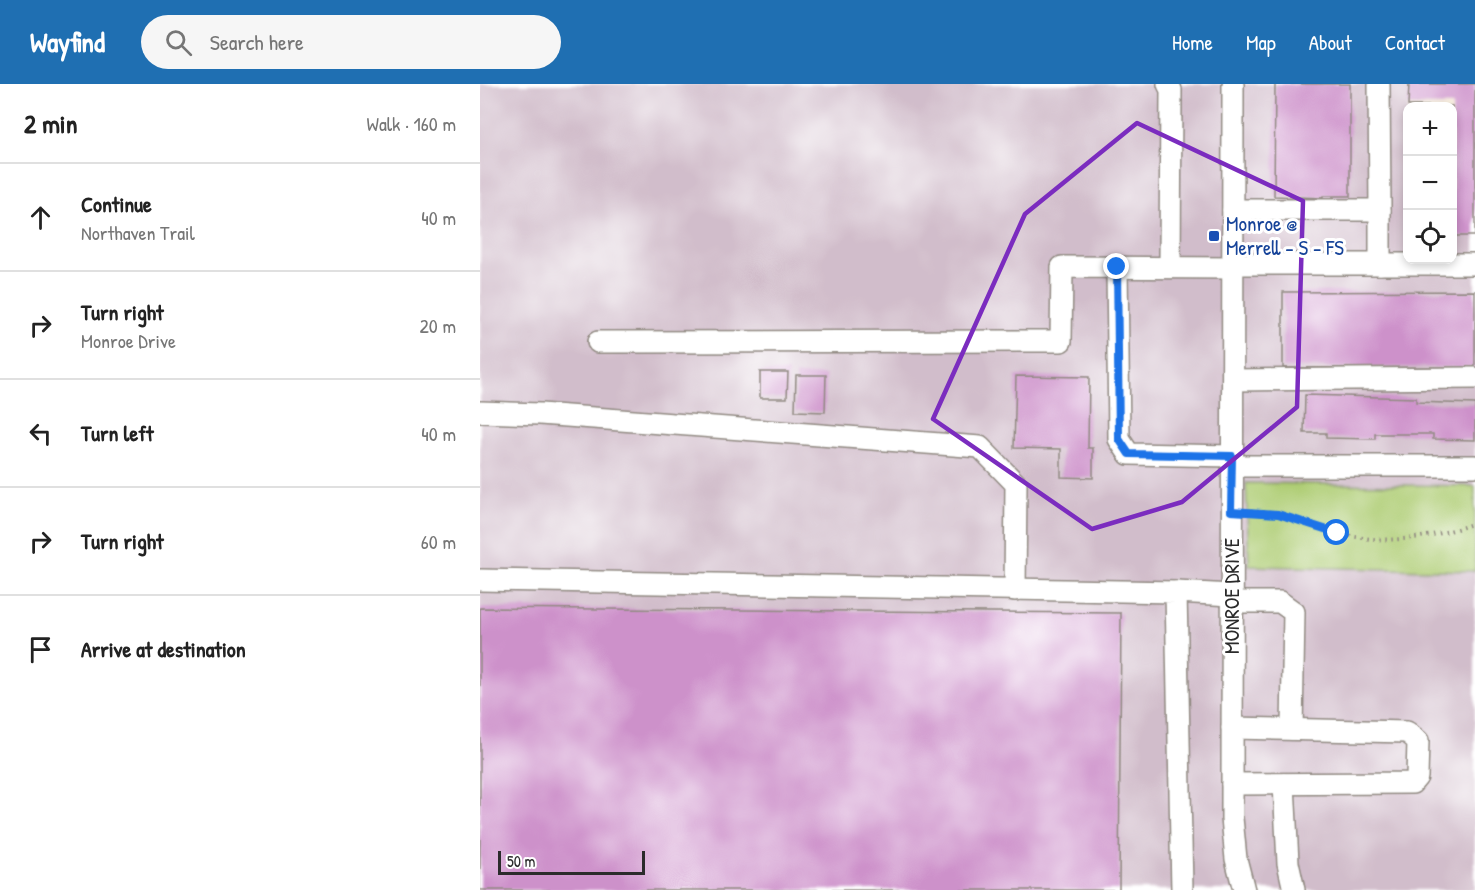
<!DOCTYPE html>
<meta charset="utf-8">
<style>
body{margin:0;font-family:"Patrick Hand",sans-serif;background:#f6f6f6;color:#222}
.controls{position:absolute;right:18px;top:18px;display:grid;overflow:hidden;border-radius:12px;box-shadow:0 3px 9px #0003}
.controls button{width:54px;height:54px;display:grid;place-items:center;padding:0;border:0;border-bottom:2px solid #e0e0e0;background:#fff;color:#222;font:30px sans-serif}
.scale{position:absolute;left:18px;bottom:15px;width:147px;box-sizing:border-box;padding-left:6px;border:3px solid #2b2b2b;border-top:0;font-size:16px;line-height:21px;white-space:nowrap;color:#2b2b2b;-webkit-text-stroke:4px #fff;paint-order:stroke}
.stop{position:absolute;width:18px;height:18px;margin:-14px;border:4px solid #1a73e8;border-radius:50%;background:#fff}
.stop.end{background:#1a73e8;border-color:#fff;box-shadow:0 2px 6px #0008}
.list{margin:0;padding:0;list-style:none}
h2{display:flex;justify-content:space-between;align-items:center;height:78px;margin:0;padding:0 24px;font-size:26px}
h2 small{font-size:20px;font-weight:400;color:#767676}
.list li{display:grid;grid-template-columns:39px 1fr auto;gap:18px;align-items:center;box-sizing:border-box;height:108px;padding:0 24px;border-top:2px solid #e0e0e0}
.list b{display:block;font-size:22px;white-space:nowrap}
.list p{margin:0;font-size:20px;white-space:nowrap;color:#767676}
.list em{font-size:20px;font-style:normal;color:#767676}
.icon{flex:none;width:33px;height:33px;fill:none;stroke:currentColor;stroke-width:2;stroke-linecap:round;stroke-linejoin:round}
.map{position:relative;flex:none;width:995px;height:806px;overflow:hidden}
header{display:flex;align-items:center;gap:36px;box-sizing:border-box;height:84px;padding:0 30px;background:#1f6fb2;color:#fff}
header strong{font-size:28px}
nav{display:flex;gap:33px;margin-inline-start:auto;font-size:21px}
.search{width:420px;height:54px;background:#f6f6f6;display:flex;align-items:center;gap:15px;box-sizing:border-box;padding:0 21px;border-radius:33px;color:#767676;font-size:22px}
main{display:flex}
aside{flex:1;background:#fff}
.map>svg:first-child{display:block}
.industrial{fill:#d1bdcb;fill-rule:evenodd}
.green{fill:#afcd74;stroke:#6d7c50;stroke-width:1.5}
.building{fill:#cd91ca}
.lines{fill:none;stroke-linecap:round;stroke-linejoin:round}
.minor-casing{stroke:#918a82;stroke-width:24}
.path{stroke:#918a82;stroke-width:4;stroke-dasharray:1.5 4.5;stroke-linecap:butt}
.minor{stroke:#fff;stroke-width:21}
.route{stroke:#1a73e8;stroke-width:8}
.marked{fill:none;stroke:#7b2cbf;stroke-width:4.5;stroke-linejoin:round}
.transit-dot{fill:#1a4fb4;stroke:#fff;stroke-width:2}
.labels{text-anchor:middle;stroke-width:6;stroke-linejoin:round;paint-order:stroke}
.transit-label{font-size:21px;fill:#164399;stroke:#fff;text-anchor:start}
.street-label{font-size:21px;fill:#2b2b2b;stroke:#fff}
</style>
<header>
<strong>Wayfind</strong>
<div class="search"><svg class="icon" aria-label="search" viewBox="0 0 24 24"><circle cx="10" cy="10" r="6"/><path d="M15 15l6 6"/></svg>Search here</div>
<nav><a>Home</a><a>Map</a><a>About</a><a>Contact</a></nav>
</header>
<main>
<aside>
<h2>2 min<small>Walk · 160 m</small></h2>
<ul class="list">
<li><svg class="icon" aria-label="ahead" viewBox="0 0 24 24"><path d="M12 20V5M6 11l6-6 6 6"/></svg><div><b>Continue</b><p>Northaven Trail</p></div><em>40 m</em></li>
<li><svg class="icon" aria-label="right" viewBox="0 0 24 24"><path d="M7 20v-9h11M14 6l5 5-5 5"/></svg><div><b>Turn right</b><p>Monroe Drive</p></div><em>20 m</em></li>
<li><svg class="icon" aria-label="left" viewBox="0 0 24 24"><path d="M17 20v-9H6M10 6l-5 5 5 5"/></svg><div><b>Turn left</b></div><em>40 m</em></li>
<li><svg class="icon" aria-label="right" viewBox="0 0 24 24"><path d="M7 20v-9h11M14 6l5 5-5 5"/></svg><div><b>Turn right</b></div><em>60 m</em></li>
<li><svg class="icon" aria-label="arrive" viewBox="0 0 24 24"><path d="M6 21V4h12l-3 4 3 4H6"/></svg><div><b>Arrive at destination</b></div></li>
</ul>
</aside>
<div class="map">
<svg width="995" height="806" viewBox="0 0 995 806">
<rect width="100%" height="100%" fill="#fff"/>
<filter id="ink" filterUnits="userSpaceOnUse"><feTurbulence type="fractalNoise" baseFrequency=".0167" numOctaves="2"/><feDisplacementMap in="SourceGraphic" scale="12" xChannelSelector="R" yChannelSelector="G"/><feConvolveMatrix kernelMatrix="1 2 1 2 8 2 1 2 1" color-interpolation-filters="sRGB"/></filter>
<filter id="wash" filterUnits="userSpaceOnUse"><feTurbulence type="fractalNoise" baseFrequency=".008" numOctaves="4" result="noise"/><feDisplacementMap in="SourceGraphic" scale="24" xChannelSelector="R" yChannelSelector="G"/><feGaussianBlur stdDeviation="1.35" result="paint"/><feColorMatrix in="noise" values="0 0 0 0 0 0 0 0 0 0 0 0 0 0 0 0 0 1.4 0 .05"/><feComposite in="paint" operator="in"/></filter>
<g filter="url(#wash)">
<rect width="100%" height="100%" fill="#f7ead8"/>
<path class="industrial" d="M0,0h995v402l-229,-2 4,82 225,5v319h-995zM928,22h44v154h-44z"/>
<polygon class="green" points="766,399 995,402 995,487 769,482"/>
<g id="blocks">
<g class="building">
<polygon points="795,0 870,0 870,112 843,112 843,114 794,112"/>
<polygon points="929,0 995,0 995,152 972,152 972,22 928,22"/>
<polygon points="995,207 995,283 803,284 803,208"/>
<polygon points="280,288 308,288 307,314 280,314"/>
<polygon points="316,291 346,291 345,328 315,327"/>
<polygon points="536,292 609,293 608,364 613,364 613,394 581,393 581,365 534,364"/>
<polygon points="825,311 936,314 936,318 995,320 995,356 953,355 953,350 895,350 895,355 846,354 846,349 824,349"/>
<polygon points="0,524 641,529 639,806 0,806"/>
</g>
</g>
</g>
<g filter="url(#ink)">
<use href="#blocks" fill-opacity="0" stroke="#918a82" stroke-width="1.5"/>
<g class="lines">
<defs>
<g id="minor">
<polyline points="688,0 691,6 690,183"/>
<polyline points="753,0 752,734 756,775 764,806"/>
<polyline points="753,126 900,126 899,0"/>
<polyline points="900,126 900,180"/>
<polyline points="753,180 995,180"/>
<polyline points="637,183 639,355 649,370 752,372"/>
<polyline points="118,258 581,257 582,183 753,184"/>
<polyline points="753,296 995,294"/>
<polyline points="0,328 60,330 500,363 536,400 535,506"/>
<polyline points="752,382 995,382"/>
<polyline points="0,496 696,508 702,806"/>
<polyline points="696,508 752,511"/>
<polyline points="752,518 800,518 814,528 812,645"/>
<polyline points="752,700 932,699 937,693 938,657 927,648 752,644"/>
<polyline points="804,700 808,779 814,806"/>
</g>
</defs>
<use href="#minor" class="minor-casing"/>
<path class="path" d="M771,427c30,0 56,13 84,21 46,14 95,7 140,-9"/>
<use href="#minor" class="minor"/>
</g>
</g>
<g class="lines" filter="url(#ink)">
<polyline class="route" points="637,183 639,355 649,370 752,372 751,427 798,430 857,449"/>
</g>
<path class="marked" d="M657,39l166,78 -6,206 -115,95 -90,27 -159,-110 92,-205z"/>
<rect class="transit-dot" x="728" y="146" width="12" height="12" rx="3"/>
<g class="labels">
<g class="transit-label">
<text x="746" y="147">Monroe @<tspan x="746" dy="24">Merrell - S - FS</tspan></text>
</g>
<g class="street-label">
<text transform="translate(752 512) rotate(-90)" y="7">MONROE DRIVE</text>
</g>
</g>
</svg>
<div class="controls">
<button>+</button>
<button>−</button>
<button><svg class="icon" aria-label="locate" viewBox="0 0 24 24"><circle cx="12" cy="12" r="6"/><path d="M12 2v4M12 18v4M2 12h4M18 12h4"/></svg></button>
</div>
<div class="scale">50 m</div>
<div class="stop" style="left:857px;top:449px"></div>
<div class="stop end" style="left:637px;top:183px"></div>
</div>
</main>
